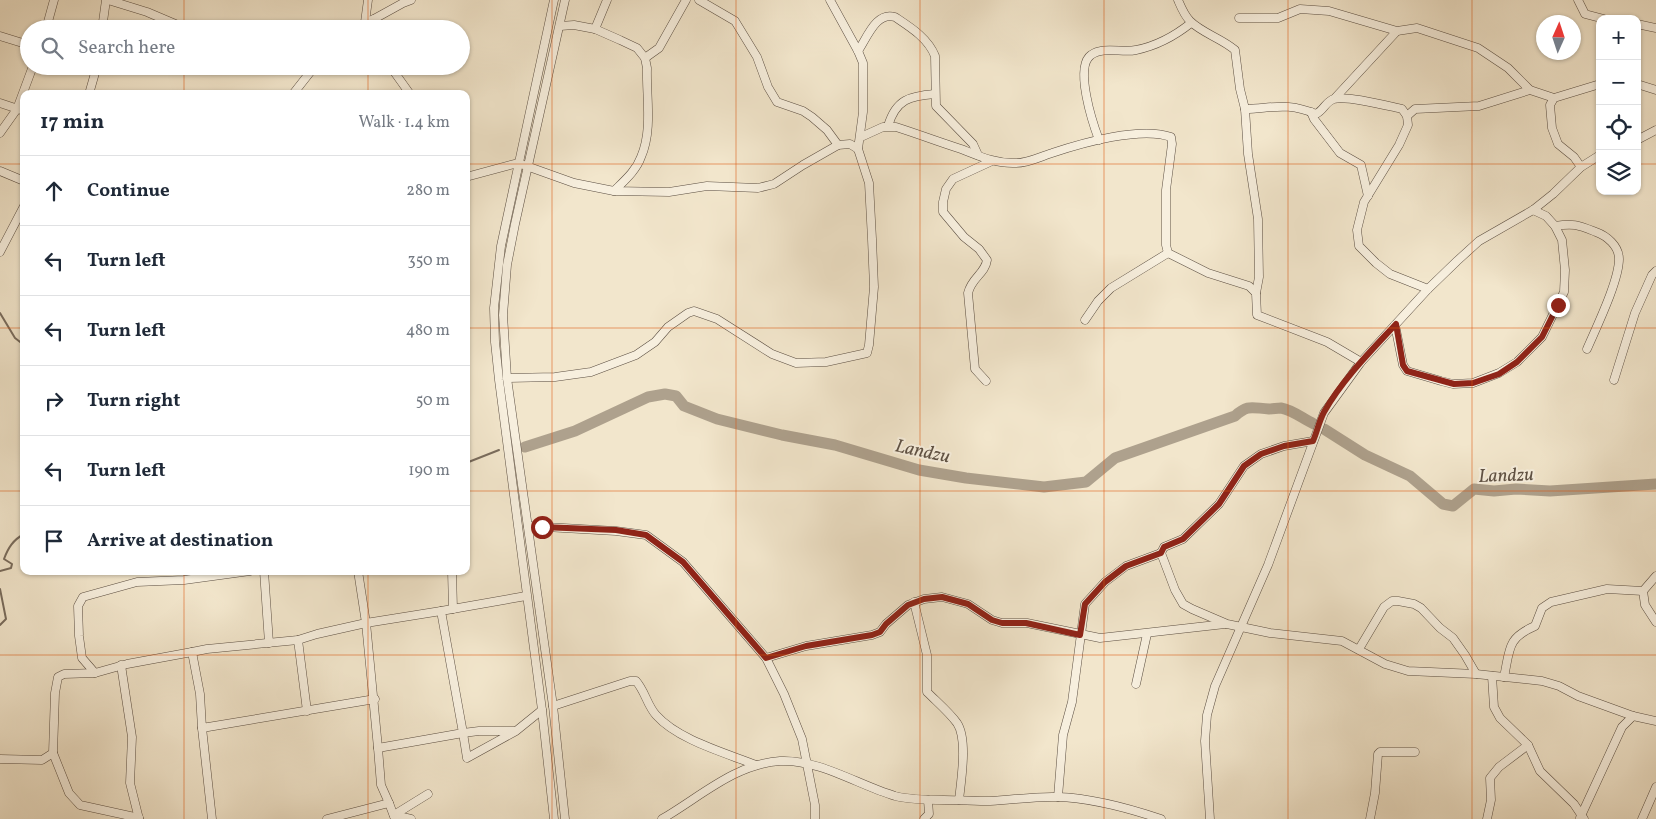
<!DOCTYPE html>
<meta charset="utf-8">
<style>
body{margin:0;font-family:Vollkorn,serif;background:#f2f2f3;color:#1f2937}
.controls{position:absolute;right:15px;top:15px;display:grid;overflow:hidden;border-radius:10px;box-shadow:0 1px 4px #0004}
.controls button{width:45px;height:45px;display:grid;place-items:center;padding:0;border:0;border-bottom:1px solid #e0e1e3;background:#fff;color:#1f2937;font:25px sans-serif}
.compass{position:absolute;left:1536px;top:15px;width:45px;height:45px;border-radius:50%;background:#fff;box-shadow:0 1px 4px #0004;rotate:3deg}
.stop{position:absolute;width:15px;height:15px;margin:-11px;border:4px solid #8f2418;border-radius:50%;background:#fff}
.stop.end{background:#8f2418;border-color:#fff;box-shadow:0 1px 5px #0008}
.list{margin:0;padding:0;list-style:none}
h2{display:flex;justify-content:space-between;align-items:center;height:65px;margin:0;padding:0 20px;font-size:21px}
h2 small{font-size:16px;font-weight:400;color:#747a83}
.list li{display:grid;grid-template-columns:32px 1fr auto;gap:15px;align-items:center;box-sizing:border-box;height:70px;padding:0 20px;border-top:1px solid #e0e1e3}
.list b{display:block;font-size:19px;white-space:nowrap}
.list em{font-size:16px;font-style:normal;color:#747a83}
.icon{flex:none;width:28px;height:28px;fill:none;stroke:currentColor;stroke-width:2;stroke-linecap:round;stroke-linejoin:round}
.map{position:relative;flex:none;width:1656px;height:819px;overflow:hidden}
.search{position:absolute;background:#fff;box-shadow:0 1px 4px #0004;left:20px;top:20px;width:450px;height:55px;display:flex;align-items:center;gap:12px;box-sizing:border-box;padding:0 18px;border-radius:28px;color:#747a83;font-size:19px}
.panel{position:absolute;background:#fff;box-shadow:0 1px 4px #0004;left:20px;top:90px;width:450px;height:485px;border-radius:10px}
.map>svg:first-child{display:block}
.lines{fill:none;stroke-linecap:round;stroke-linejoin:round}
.stream{stroke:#796c5d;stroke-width:2}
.river{stroke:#aea18d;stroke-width:11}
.minor-casing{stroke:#5b4e42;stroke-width:9}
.minor{stroke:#f7efde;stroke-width:8}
.route{stroke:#8f2418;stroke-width:6}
.grid{fill:none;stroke:#de560c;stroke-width:1;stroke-opacity:0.55}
.labels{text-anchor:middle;stroke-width:4;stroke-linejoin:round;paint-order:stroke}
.water-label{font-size:19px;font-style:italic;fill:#5e5144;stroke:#f7efde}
</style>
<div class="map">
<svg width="1656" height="819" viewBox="0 0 1656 819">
<rect width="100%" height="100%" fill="#f2e6cc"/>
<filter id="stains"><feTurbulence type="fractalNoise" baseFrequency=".004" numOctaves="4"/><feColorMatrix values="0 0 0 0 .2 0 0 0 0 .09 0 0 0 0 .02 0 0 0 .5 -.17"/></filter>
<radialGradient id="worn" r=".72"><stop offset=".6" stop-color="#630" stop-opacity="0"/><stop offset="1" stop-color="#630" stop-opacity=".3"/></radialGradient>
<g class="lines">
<g class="stream">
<polyline points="0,313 15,338 24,345"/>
<polyline points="466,463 499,450"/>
<path d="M0,571l11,-3 1,-4 -8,-5c4,-11 9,-19 20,-25"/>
<polyline points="0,589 6,619 0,625"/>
</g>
<g class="river">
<polyline points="1324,429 1365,455 1410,476 1443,504 1453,506 1474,489 1494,491 1516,489 1550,491 1656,484"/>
<path d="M525,447l50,-16 73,-34 17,-3 11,2 8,10 33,13 65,16 53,10 84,25 47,8 78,9 42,-5 29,-24 120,-42c13,-12 17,-8 34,-7 4,0 8,-1 12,-1 12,2 22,11 33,16"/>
</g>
<defs>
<g id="minor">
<polyline points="108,0 147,12 187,29"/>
<polyline points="554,0 501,246 494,308 495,342 499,380 542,710 554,819"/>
<polyline points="699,0 735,21 757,57 768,87 777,102 803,111 812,117 827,130 838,145"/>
<path d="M1178,0c3,7 6,15 12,21 12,12 31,17 45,29l5,39 5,20 3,45 10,65 1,58 -3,16"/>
<polyline points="1578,0 1585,14 1604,19"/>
<polyline points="1239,18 1278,18 1300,9 1329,11 1397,31 1417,28 1478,48 1508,68 1530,90 1554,98"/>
<polyline points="374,19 377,29"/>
<polyline points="365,22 368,0"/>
<polyline points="1637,24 1656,28"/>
<path d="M560,26l14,-1 21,4 25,11 17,8 8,10 2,10c-1,28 6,62 -6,89 -5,14 -17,24 -27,34"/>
<polyline points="46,29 54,0"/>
<polyline points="102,29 106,0"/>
<polyline points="352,29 374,19 403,3 411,0"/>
<polyline points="595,29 607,0"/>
<polyline points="0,36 29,45"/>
<path d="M858,51c9,-13 18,-40 37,-34 15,10 33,21 40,39l1,50 37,38 5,11"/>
<polyline points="645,58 659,48 686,0"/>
<polyline points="390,66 410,94"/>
<polyline points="1637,84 1656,90"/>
<polyline points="89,94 97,66"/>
<polyline points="293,94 315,66"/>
<polyline points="1335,98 1397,31"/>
<polyline points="0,103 24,111"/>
<path d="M1245,109c29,-1 42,-7 71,5 8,-4 10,-13 18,-15 13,-4 54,7 68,10l5,7 1,9 -9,20 -35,57 -7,28 2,16 17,17 14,11 38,15"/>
<polyline points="1311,112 1314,119 1340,153 1361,165 1368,196"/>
<polyline points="1407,116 1415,109 1479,106 1530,90"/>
<path d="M888,126c8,-27 22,-30 47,-32"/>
<polyline points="0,133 17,109 33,66"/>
<path d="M861,137l22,-10h13c22,7 43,15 65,22 18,7 35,15 55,14 13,0 23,-6 36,-10 30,-10 89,-27 119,-16l1,7 -6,46v55l2,8 40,20 41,13 7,7 1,22 70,27 34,20"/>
<path d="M1099,140c-6,-16 -25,-73 -8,-85 12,-9 32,-2 45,-5 20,-4 40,-15 55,-27"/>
<polyline points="1637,140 1656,130"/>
<polyline points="1581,167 1574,157 1558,144 1552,128 1550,105 1554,98 1600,84"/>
<polyline points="0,171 24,181"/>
<polyline points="466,177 518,163 574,183 614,191 669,192 707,186 758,188 774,184 803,165 838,145 850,144 858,149"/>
<path d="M1555,226c19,-3 23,-1 41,6 11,4 23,14 23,27 0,22 -23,69 -32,90"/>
<polyline points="0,252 24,206"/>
<polyline points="1085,320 1098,301 1111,288 1168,253"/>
<polyline points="1395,325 1403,365 1407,371 1441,381 1453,384 1473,383 1499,373 1517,362 1542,337 1564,292 1565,270 1562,240 1555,226 1546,216 1533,210"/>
<polyline points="507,378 555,377 591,372 636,355 655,342 668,327 688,313 694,311 717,319 772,354 796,363 826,362 867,353 869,345 874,287 872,239 869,183 858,149 863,112 863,63 858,51 830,0"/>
<polyline points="1614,380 1635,313 1652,275 1656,271"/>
<path d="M986,381l-11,-12 -7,-76c4,-16 17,-19 19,-33l-8,-11 -15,-12 -21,-25v-10l3,-13 7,-10 39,-18"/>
<polyline points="1313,441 1284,446 1261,454 1244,466 1219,504 1183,539 1164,547 1161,553 1175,590 1183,604 1192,609 1227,624 1270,633 1342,641 1385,664 1408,671 1476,674 1542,681 1559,686 1578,696 1633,716 1656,721"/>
<polyline points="528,526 616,531 646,535 683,562 766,658 784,694 802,739 815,805 815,819"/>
<polyline points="264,571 269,643"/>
<polyline points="358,571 366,623 317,634 298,640 207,649 192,652 200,694 202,728 375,699"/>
<polyline points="452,571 453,609"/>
<polyline points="1643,591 1645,605 1656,622"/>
<path d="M914,602l13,53v37c10,10 22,20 30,31 11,16 4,58 2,77"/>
<polyline points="298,640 307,711"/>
<polyline points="1359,649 1384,607 1392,601 1398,601 1414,604 1421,608 1440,628 1453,638 1465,655 1476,674"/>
<polyline points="766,658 806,646 872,635 880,632 886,624 908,605 924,599 942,597 968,604 992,620 1002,623 1027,623 1100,638 1225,624"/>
<polyline points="121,665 132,737 130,783 139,819"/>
<polyline points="95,673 82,658 79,636 78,606 83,597 137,582 184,580 250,571"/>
<polyline points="1492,676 1494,707 1500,718 1528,745 1540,771 1574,804 1584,819"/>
<path d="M1504,677c6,-28 3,-39 31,-51l7,-18 9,-6 56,-13 36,2 13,-15"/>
<polyline points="1136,684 1147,634"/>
<path d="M553,706l77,-25h6c9,10 11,24 20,34 22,25 70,38 100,50"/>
<polyline points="202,728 212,819"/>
<polyline points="516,731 467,758 463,733 479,731 516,731 542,710"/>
<polyline points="378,748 366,623 441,611"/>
<polyline points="53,753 69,793 80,805 139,818"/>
<polyline points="0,759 42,760 53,753 55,693 58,677 64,674 95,673 127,664 192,652"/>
<polyline points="1058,797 1063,735 1072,702 1085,604 1105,582 1126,566 1161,553"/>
<polyline points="389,803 381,785 378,748 463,733 441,611 526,596"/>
<polyline points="394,815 428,794"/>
<polyline points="394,815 411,819"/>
<polyline points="1580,818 1622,727 1633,716"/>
<polyline points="327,819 389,803 395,819"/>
<polyline points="565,819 553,706 507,378 503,315 507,265 515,224 565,0"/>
<path d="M662,819c38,-22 73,-55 118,-58 39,-2 78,24 115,35 16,4 33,4 49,4 15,0 31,1 46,1 22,-1 45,-5 68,-4 35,1 70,11 103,22"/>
<polyline points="924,819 929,814 928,800"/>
<polyline points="1210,819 1205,741 1207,715 1215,686 1268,565 1324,413 1361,362 1428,289 1457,261 1479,241 1533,210 1553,194 1581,167 1600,155"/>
<polyline points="1370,819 1375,793 1378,754 1380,752 1415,752"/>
<polyline points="1487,819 1491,800 1490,778 1499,767 1528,745"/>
<polyline points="1642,819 1656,787"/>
</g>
</defs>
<use href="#minor" class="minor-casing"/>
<use href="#minor" class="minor"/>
</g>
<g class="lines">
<path class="route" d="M542,527l74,3 30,5 37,27 83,96 40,-12 66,-11 8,-3 6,-8 22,-19 16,-6 18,-2 26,7 24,16 10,3h24l54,12 5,-31 20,-22 21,-16 35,-13 3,-6 19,-8 36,-35 25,-38 17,-12 23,-8 29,-5c4,-9 6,-20 11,-29 18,-32 46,-60 72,-88l7,41 4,6 47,13 19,-1 26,-9 18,-12 25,-25 16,-32"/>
</g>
<path class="grid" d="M184,0v29M368,0v29M552,0v819M736,0v819M920,0v819M1104,0v819M1288,0v819M1472,0v819M184,66v28M368,66v28M0,164h24M466,164h1134M1637,164h19M0,328h24M466,328h1190M0,491h24M466,491h1190M184,571v248M368,571v248M0,655h1656"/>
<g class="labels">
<g class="water-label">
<text transform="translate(923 450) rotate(12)" y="7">Landzu</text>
<text transform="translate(1506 474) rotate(-2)" y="7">Landzu</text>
</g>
</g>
<rect width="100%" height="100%" filter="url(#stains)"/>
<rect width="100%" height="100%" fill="url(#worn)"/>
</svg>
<div class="controls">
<button>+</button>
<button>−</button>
<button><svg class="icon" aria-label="locate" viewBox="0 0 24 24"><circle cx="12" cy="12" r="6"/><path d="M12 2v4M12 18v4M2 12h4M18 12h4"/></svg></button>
<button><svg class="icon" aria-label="layers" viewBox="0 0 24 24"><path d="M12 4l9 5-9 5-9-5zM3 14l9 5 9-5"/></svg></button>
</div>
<svg class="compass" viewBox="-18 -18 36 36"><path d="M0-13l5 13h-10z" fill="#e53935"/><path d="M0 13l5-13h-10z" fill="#747a83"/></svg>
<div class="stop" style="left:542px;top:527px"></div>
<div class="stop end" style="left:1558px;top:305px"></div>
<div class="search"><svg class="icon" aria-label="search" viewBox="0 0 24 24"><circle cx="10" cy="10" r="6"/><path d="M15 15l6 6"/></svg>Search here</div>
<section class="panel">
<h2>17 min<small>Walk · 1.4 km</small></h2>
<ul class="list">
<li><svg class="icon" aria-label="ahead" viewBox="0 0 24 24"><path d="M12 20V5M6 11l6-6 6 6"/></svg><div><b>Continue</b></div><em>280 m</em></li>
<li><svg class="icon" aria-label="left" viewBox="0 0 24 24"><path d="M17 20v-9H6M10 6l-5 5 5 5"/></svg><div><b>Turn left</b></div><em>350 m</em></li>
<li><svg class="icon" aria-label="left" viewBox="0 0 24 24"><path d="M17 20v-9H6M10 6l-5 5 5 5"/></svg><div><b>Turn left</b></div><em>480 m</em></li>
<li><svg class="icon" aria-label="right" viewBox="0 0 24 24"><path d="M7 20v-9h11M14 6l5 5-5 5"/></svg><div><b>Turn right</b></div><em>50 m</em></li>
<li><svg class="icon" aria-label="left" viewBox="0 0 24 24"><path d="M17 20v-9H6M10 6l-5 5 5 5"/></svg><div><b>Turn left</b></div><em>190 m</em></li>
<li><svg class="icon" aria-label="arrive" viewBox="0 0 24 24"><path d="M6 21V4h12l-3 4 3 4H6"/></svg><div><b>Arrive at destination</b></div></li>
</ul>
</section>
</div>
